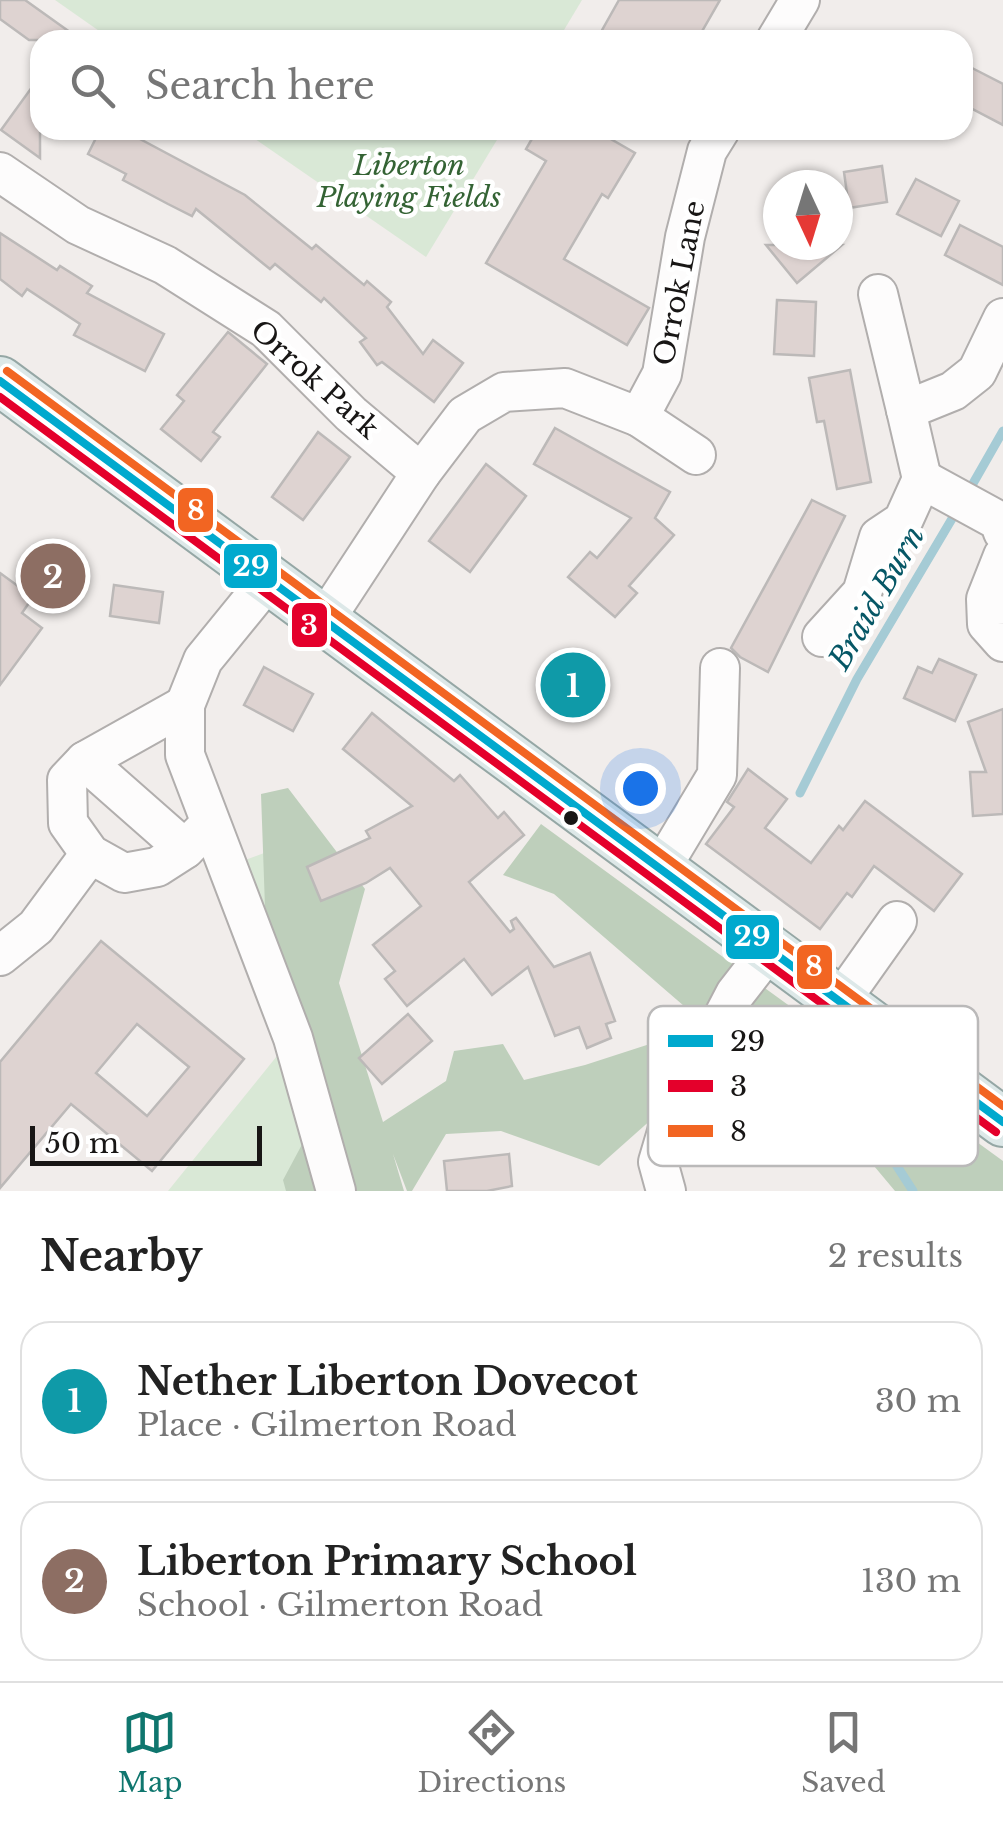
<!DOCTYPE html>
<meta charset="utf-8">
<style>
body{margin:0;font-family:"Libre Baskerville",serif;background:#f6f6f6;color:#222}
.compass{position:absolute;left:763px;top:170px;width:90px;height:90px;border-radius:50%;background:#fff;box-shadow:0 2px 8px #0004;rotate:176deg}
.scale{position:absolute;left:30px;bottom:25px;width:232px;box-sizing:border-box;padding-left:10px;border:5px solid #181615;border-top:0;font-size:28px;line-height:35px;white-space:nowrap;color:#181615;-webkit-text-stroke:8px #fff;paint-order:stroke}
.you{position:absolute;left:640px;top:788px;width:35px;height:35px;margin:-25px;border:8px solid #fff;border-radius:50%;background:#1a73e8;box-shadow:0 0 0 15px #1a73e833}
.badge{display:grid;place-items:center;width:65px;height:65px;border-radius:50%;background:#0f766e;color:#fff;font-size:32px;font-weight:700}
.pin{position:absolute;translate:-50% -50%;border:5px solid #fff;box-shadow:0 2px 10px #0006}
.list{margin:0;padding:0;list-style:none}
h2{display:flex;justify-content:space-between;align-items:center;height:130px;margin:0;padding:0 40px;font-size:42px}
h2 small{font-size:32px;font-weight:400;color:#767676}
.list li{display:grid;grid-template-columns:65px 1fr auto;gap:30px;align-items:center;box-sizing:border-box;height:160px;margin:0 20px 20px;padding:0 20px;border:2px solid #e0e0e0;border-radius:30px}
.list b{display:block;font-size:38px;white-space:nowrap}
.list p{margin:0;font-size:32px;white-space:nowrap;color:#767676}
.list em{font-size:32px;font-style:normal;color:#767676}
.icon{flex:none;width:55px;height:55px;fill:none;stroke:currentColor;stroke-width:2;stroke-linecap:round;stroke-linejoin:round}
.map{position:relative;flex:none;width:1003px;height:1191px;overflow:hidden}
.search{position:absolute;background:#fff;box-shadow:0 2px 8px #0004;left:30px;right:30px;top:30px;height:110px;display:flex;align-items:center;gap:25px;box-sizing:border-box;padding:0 35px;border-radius:30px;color:#767676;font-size:38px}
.sheet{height:490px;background:#fff}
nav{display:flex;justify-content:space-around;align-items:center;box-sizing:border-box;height:140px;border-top:2px solid #e0e0e0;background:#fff;font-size:28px;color:#767676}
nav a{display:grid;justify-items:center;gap:5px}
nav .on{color:#0f766e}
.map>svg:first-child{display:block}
.green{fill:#d9e8d6}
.forest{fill:#becfbb}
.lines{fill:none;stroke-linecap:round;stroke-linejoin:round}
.stream{stroke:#a5cbd5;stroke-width:9}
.building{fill:#ded3d1;stroke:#bcb9b8;stroke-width:2.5;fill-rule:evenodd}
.minor-casing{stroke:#b1aead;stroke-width:42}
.major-casing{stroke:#95a7a5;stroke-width:52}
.minor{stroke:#fdfcfc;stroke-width:38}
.major{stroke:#dde8e8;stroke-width:48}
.bus-1-casing{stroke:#fff;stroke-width:15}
.bus-2-casing{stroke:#fff;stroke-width:15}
.bus-3-casing{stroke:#fff;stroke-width:15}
.bus-1{stroke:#00a9ce;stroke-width:8}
.bus-2{stroke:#e4002b;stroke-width:8}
.bus-3{stroke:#f26522;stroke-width:8}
.bus-dot{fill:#181615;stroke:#fff;stroke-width:4}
.labels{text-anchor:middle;stroke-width:9;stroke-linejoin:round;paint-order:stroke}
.park-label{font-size:28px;font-style:italic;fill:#346334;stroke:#fff}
.street-label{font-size:28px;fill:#181615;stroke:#fff}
.water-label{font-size:30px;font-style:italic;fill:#065766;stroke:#fff}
.key{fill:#fff;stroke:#bab9b9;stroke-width:2.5}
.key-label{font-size:28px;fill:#181615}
.line-badge{stroke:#fff;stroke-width:4}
.badge-label{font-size:28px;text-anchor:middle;font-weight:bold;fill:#fff}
</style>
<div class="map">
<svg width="1003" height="1191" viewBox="0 0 1003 1191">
<rect width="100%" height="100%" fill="#f1edeb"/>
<g class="green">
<polygon points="55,0 582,0 558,40 112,40"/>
<polygon points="242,130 503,130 426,257"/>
<polygon points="297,841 397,1191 168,1191 285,1046 218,870"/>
</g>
<g class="forest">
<polygon points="288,788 365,889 339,983 383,1122 446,1081 454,1051 503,1044 524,1080 585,1065 656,1042 684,1006 554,894 503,875 541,824 734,965 671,1102 599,1166 501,1131 446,1134 412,1191 407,1191 393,1154 404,1191 286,1191 283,1180 329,1094 265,907 261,794"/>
<polygon points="758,983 1003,1161 1003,1191 895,1191 869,1160 821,1153 736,1017"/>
</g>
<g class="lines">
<g class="stream">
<polyline points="967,494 1003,431"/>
<polyline points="800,793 857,679 959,507"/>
<polyline points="790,1022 875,1132 913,1191"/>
</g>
</g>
<g class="building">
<polygon points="0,0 25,0 81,40 29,40 0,19"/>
<polygon points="619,0 720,0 697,40 615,40 601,32"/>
<polygon points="972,68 1003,84 1003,125 963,104 963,86"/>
<polygon points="40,76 40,158 1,130"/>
<polygon points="100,130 123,130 245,195 312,249 316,245 364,285 367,281 391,302 387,307 423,354 433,340 463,363 434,402 382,362 377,365 360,342 366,338 324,298 321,302 275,264 270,269 196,209 192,216 168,204 123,180 126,174 88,154"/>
<polygon points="537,130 595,130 635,153 608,198 602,194 564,259 649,308 627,345 486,263 546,161 526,149"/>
<polygon points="882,166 887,202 849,208 844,172"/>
<polygon points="916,179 959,201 941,236 897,214"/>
<polygon points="960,225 1003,247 1003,285 945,255"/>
<polygon points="0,233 57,270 60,266 92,286 87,293 164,334 145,371 74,335 80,324 27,289 22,296 0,279"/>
<polygon points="766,245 842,245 797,283"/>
<polygon points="777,300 816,302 814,356 774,354"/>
<polygon points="228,332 267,364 213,432 220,437 201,461 161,429 184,401 177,395"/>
<polygon points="850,370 871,482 837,489 824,421 817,422 809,378"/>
<polygon points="555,428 670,492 655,518 674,535 629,586 637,593 615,617 568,577 590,552 597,558 631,518 534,464"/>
<polygon points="318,432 350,457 303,520 272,497"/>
<polygon points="486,464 526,496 470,572 429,541"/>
<polygon points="812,500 845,516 768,672 740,657 731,648"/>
<polygon points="0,573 33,597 22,613 42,628 0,685"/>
<polygon points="114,585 163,592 159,623 110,616"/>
<polygon points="582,658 601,680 564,712 544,690"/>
<polygon points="939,659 976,675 955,721 904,698 918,667 932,673"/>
<polygon points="264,667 313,694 293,731 244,705"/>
<polygon points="1003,709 1003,814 973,816 970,772 986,772 968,722"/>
<polygon points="372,713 454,781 460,775 498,818 504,812 524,835 469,882 510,932 514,929 511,921 516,918 554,967 590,953 615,1021 606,1024 611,1038 587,1048 579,1027 555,1036 528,967 492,995 464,959 407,1006 385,979 395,971 373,945 421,906 390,868 366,883 321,901 307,867 370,838 366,831 412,806 343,749"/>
<polygon points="748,769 787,799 765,828 811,863 839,826 843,830 865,801 962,874 934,911 874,866 852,897 847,893 820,929 706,844 734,807 727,802"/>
<path d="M101,941l143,118 -92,112 -81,-67 -71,84v-126zM137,1024l52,43 -42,49 -51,-43z"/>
<polygon points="408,1014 432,1041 382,1084 359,1058"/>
<polygon points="509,1154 512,1186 487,1191 447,1191 444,1161"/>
</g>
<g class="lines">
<defs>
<g id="minor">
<polyline points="776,40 800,0"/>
<polyline points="0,172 78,225 165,265 266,329 351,414 421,473 324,621"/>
<polyline points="878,294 906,410"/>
<polyline points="639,417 696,455"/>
<polyline points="421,473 465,415 504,392 565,388 639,417 662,374 685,237 707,151 720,130"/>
<polyline points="922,479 999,521 1003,532"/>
<polyline points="1003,556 986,599 987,624 1003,642"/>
<polyline points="269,579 203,660 185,705 185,755 293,1038 336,1191"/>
<polyline points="822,637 862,593 879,537 903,521 922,479 906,410 953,391 977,372 1003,318"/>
<polyline points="185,705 85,761 67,780 68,823 90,854 124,873 157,867 185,849 210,824"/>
<polyline points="85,761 185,849"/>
<polyline points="660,870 717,775 720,668"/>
<polyline points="0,956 36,927 90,854"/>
<polyline points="841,1000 897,921"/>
<polyline points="666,1191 658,1162 672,1115 735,994 770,949"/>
</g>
<polyline id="major" points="0,381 1003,1122"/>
</defs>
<use href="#minor" class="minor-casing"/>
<use href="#major" class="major-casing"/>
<use href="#minor" class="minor"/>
<use href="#major" class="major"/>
<defs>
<polyline id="bus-1" points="0,381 1003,1122"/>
<polyline id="bus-2" points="0,397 996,1132"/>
<polyline id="bus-3" points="7,371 1003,1106"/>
</defs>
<use href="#bus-1" class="bus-1-casing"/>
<use href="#bus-2" class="bus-2-casing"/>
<use href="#bus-3" class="bus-3-casing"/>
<use href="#bus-1" class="bus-1"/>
<use href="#bus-2" class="bus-2"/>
<use href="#bus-3" class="bus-3"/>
</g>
<circle class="bus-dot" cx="571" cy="818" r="9"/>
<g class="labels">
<g class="park-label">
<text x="409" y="175">Liberton<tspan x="409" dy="32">Playing Fields</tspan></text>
</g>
<g class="street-label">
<text transform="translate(679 283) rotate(-79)" y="10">Orrok Lane</text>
<text transform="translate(315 379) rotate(42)" y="10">Orrok Park</text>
</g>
<g class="water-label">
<text transform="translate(877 598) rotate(-60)" y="10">Braid Burn</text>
</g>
</g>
<rect x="648" y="1006" width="330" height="160" rx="15" class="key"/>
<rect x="668" y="1035" width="45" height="12" fill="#00a9ce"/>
<rect x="668" y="1080" width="45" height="12" fill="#e4002b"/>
<rect x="668" y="1125" width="45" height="12" fill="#f26522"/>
<g class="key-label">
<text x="730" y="1051">29</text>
<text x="730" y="1096">3</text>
<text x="730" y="1141">8</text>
</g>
<g class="line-badge">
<rect x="176" y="486" width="39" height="48" rx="10" fill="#f26522"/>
<rect x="222" y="542" width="57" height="48" rx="10" fill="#00a9ce"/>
<rect x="290" y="601" width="39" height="48" rx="10" fill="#e4002b"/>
<rect x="724" y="913" width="57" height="48" rx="10" fill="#00a9ce"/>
<rect x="795" y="943" width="39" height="48" rx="10" fill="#f26522"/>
</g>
<g class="badge-label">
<text x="196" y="520">8</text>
<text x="251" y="576">29</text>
<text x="309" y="635">3</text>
<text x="752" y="946">29</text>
<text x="814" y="976">8</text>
</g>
</svg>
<svg class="compass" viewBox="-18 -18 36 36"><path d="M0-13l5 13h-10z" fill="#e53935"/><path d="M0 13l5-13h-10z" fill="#767676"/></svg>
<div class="scale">50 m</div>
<div class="you"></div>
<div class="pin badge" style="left:573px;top:685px;background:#0f9aa8">1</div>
<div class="pin badge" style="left:53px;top:576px;background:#8d6e63">2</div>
<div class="search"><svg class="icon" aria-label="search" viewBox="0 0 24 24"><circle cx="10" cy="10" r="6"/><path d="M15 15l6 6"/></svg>Search here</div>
</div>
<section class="sheet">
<h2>Nearby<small>2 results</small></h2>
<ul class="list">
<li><span class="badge" style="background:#0f9aa8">1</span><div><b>Nether Liberton Dovecot</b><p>Place · Gilmerton Road</p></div><em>30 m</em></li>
<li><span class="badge" style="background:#8d6e63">2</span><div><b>Liberton Primary School</b><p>School · Gilmerton Road</p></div><em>130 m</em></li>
</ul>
</section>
<nav>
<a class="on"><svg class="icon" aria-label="map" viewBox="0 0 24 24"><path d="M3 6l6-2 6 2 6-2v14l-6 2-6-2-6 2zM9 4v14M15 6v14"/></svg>Map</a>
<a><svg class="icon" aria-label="directions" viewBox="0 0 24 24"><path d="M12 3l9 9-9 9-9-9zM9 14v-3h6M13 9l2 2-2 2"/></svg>Directions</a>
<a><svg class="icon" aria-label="saved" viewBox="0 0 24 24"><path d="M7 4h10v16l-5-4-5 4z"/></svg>Saved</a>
</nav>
